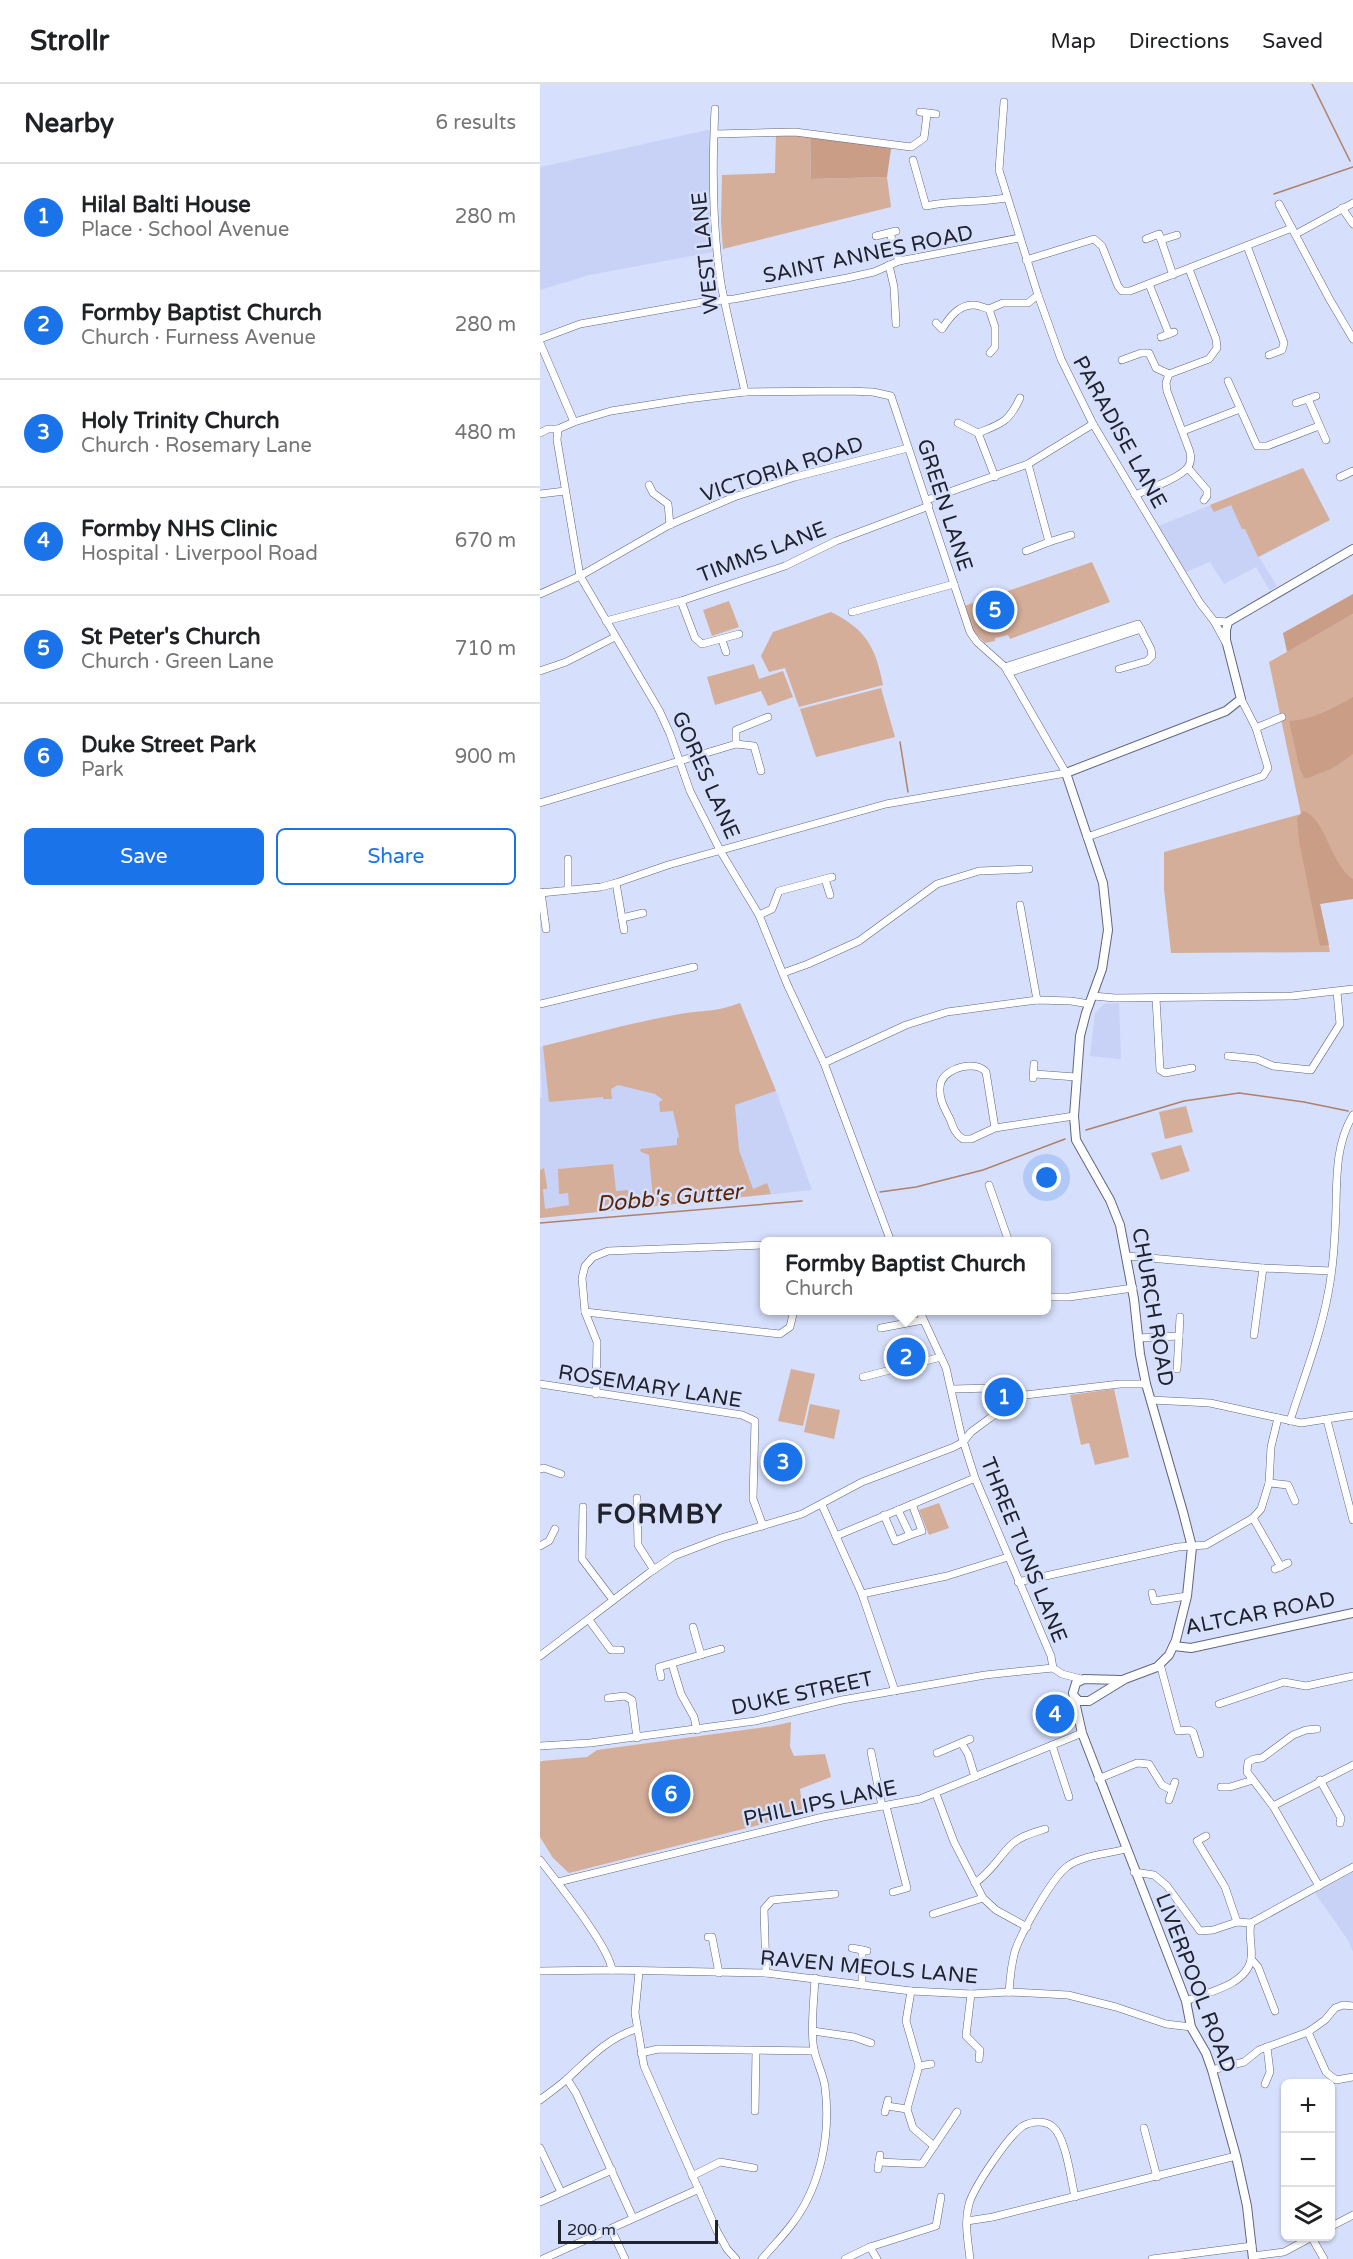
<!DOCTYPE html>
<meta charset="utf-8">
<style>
body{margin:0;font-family:"Varela Round",sans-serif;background:#f2f2f2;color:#202124}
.controls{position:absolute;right:18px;bottom:18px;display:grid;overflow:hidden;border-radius:9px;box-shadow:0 2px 4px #0004}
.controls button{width:54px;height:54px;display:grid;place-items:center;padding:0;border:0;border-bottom:2px solid #e0e0e0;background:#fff;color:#202124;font:30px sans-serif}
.scale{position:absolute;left:18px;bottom:15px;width:160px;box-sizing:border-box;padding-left:6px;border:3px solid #20232d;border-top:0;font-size:16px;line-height:21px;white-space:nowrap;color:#20232d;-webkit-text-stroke:4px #d6dffc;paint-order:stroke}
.you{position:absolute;left:507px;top:1094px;width:21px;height:21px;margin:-15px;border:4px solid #fff;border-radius:50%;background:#1a73e8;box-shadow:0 0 0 9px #1a73e833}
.badge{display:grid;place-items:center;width:39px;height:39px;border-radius:50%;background:#1a73e8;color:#fff;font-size:20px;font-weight:700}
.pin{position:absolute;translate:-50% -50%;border:3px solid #fff;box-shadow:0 2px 6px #0006}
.popup{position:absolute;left:220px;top:1153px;width:291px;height:78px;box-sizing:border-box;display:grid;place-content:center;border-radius:9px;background:#fff;filter:drop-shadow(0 2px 4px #0005);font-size:20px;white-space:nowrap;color:#757577}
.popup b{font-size:22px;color:#202124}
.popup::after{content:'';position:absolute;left:50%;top:100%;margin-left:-12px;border:12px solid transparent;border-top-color:#fff}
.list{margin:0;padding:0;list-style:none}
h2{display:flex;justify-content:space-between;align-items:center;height:78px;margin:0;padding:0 24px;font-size:26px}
h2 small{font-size:20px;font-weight:400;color:#757577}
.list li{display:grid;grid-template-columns:39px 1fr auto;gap:18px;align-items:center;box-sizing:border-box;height:108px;padding:0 24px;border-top:2px solid #e0e0e0}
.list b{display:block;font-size:22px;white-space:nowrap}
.list p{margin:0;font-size:20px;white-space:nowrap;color:#757577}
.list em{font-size:20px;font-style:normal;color:#757577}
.actions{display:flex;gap:12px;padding:18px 24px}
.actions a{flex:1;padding:14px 0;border:2px solid #1a73e8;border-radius:9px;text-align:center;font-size:21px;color:#1a73e8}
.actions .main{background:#1a73e8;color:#fff}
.icon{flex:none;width:33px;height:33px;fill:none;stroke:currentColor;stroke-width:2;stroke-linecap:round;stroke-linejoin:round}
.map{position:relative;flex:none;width:813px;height:2175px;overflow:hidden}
header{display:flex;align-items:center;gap:36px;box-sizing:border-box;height:84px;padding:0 30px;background:#fff;border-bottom:2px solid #e0e0e0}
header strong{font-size:28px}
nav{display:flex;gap:33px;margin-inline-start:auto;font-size:21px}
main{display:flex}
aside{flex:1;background:#fff}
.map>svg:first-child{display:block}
.built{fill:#c8d2f6}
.green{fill:#d5ae9a}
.forest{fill:#ca9d86}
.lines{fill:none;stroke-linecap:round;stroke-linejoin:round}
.stream{stroke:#ad816b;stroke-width:1.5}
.minor-casing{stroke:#5f6780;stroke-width:8}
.major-casing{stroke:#5f6780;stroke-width:10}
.minor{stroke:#fff;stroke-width:7}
.major{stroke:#fff;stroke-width:8}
.labels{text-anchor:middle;stroke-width:5;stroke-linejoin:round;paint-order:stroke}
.street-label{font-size:21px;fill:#20232d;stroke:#d6dffc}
.water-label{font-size:22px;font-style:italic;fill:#5c2400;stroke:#d6dffc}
.district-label{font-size:27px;font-weight:bold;letter-spacing:1.5px;fill:#20232d;stroke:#d6dffc}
</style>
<header>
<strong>Strollr</strong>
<nav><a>Map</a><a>Directions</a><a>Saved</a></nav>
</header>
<main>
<aside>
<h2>Nearby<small>6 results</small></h2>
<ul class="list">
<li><span class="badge">1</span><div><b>Hilal Balti House</b><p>Place · School Avenue</p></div><em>280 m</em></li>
<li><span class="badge">2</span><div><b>Formby Baptist Church</b><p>Church · Furness Avenue</p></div><em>280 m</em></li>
<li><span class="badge">3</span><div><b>Holy Trinity Church</b><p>Church · Rosemary Lane</p></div><em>480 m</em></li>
<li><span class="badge">4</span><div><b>Formby NHS Clinic</b><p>Hospital · Liverpool Road</p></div><em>670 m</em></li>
<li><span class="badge">5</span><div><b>St Peter's Church</b><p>Church · Green Lane</p></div><em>710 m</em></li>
<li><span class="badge">6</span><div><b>Duke Street Park</b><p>Park</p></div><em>900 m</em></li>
</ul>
<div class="actions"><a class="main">Save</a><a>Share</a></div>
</aside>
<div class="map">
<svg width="813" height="2175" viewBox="0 0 813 2175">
<rect width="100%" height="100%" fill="#d6dffc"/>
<g class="built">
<polygon points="172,45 170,110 173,168 49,191 0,206 0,83"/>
<polygon points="763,384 790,436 719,473 737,502 730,507 716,483 684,500 670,478 644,489 616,443"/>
<polygon points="200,919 236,1007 272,1106 0,1134 0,1014 2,1013 0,963 142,930 167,928 185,925"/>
<polygon points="579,919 581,975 550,972 555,929 564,920"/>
<polygon points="813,1788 813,1868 808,1856 775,1809"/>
</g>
<g class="green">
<polygon points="236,48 270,50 271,95 347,93 351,123 183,165 181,138 182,91 235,89"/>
<polygon points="763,384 790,436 718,473 705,445 702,445 691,421 674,428 670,421"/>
<polygon points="552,478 570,518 470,555 468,551 455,554 455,557 445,559 434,548 424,522"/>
<polygon points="189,517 199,543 172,552 163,526"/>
<path d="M291,528c35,17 45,36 52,73l-84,22 -14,-39 -16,4 -8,-16 12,-24z"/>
<polygon points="813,530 813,799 779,815 790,868 631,869 624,805 624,768 761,730 729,578"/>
<polygon points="214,580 219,595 243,587 253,613 228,622 221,607 175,621 167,593"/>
<polygon points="341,604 355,653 276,673 260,625"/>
<path d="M200,919l36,88 -41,14 4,45 14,39 14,-6 4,11 -231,24v-48l4,-2 3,18v3h-4l2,20 24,-4 -1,-12 -9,1 -1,-25 55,-5 3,27 12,-1 1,12 24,-2 -4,-45 -8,-3 -1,-3 37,-4v-7l2,-1 -6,-26 -13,1 -1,-10 4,-2 -8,-6 -37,-9 -7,4 1,10h-9v-2l-54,5 -6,-56c45,-11 91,-24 137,-32 24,-4 36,-2 60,-11z"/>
<polygon points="646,1022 653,1048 625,1055 619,1028"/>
<polygon points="641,1061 650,1087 621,1096 611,1069"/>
<polygon points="251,1285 275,1290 263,1342 238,1337"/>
<polygon points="574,1305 589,1373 555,1381 549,1359 541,1361 530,1311"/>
<polygon points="270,1320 300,1326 294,1355 264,1348"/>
<polygon points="399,1419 409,1444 389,1451 379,1426"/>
<polygon points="251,1638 250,1663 254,1672 285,1670 291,1693 260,1705 263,1730 29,1789 13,1774 0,1753 0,1678 2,1677 47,1673 57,1666 233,1642"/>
</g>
<g class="forest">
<polygon points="270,50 347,61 351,65 347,93 271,95"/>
<polygon points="813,510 813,530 747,568 743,549"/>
<path d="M813,613v57l-20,14 -25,10h-4l-4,-8 -11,-49c24,-1 44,-13 64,-24z"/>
<path d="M763,727c22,5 28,55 50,68v20l-33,5 9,41 -9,1 -21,-105 -2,-23z"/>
</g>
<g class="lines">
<g class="stream">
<polyline points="772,0 810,77"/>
<polyline points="734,110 813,83"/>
<polyline points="360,658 368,708"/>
<polyline points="546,1046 644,1017 699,1009 764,1018 808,1027"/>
<polyline points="340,1108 376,1103 443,1086 525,1055"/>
<polyline points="0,1139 262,1117"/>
</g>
<defs>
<g id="minor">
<polyline points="464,18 459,86 498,211 521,275 553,340 660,519 674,537 688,538"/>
<path d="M175,25c-3,58 -3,117 6,175 7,36 16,72 24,108"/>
<polyline points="380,28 396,30"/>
<polyline points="175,50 255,48 371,63 384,54 387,30"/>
<path d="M373,76l13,46c27,-6 53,-3 80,-8"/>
<polyline points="739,120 790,216 813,255"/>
<polyline points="802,124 813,140"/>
<polyline points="350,149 359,177"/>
<polyline points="756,150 813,119"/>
<polyline points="336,152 356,147"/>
<polyline points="606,155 619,150 633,191"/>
<polyline points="621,156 637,151"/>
<polyline points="707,162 744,259 742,266 729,271"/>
<polyline points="486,176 554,155 562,162 578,202 582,207 590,207 752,144"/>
<polyline points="349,181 354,203 356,240"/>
<polyline points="609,200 629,250"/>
<polyline points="449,225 463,219 488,219 498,211"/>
<path d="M396,239l6,6c7,-11 17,-25 32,-24 4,0 10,3 15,4l6,18v20l-5,6"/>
<polyline points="621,253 634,248"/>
<polyline points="0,255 40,240 163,218 194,215 307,194 334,188 359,177 479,154"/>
<polyline points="0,259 34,338"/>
<polyline points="582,276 601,269 609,269 616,284 629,290"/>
<polyline points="688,297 717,362 727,362 779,342"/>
<polyline points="768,315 786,356"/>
<polyline points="756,319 776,312"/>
<polyline points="418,339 438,349 455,393"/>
<polyline points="18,345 17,356 40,492 119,626 130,650 150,707 181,768 219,831 247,900 284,979 351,1158"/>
<polyline points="643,347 700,325"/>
<polyline points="0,349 8,345 18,345 34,338 71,327 147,315 205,308 308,307 333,308 351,312 430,548 437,558 465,583 526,689 346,720 128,781 76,799 61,803 0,809"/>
<path d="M438,349c23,-9 31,-11 42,-35"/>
<polyline points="488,380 509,458 531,451"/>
<polyline points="648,384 667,406 667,412 664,416"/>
<polyline points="800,393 813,387"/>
<polyline points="109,401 113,409 128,420 130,441"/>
<polyline points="0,410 25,407"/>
<path d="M595,411c12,-5 47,-18 53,-28 3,-4 3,-10 2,-15l-23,-61 -1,-8 3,-9 40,-15 8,-11 -1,-9 -27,-70"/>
<polyline points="387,416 488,380 553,340"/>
<polyline points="486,467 509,458"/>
<polyline points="0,510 40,492 129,441 194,413 255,393 368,364"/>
<polyline points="141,517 155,554 162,560 199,550"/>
<polyline points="312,528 414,500"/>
<polyline points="66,537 141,517 245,482 296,457 389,422"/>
<polyline points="674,537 686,559"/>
<polyline points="182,556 186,568"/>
<polyline points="465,583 598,540 611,565 612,572 607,577 579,585"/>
<polyline points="0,587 26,578 75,553"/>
<polyline points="468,589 601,545"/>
<polyline points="716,644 742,633"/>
<polyline points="196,660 196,646 228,633"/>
<polyline points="0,719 196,660 214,662 221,687"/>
<polyline points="547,753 723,692 728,684 716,644 701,615"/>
<polyline points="28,775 28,806"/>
<polyline points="285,795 290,811"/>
<polyline points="76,799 84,846"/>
<polyline points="1,808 6,845"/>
<polyline points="480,821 497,916"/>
<polyline points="219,831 232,825 239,807 292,793"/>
<polyline points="82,834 103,829"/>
<polyline points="243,889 268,880 319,857 397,800 439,787 489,785"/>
<polyline points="553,912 575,914 752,912 813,905"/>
<polyline points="616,914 620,986 625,989 652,984"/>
<polyline points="0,920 154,883"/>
<polyline points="688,972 717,975 733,982 771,986 800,940 797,908"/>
<polyline points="284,979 366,941 407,928 497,916 531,917 549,920"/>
<polyline points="495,990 536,993"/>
<polyline points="493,994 494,980"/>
<path d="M455,1044l-9,-56c-10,-12 -39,-5 -45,10 -4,13 3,26 9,37 3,8 5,15 13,20h8l24,-11 79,-12"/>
<polyline points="449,1101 469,1158"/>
<polyline points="587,1172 723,1184 791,1187"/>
<polyline points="507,1213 529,1213 593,1204"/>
<polyline points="379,1226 406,1284 421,1350 435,1394 511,1572 513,1584 522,1590 541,1595"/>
<polyline points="45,1228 240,1250 250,1243 254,1226"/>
<polyline points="341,1244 383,1236"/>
<polyline points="714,1251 723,1184"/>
<polyline points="598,1254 639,1252 640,1233"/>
<polyline points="637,1285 639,1252"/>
<polyline points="323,1293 401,1273"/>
<polyline points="0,1300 202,1331 215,1337 213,1415 223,1442"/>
<polyline points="412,1305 453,1304 485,1311"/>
<polyline points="56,1310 57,1258 45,1228 42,1194 45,1182 53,1173 68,1167 225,1161"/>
<polyline points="611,1316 670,1319 761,1339 813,1331"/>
<polyline points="787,1336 813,1436"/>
<path d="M750,1337c13,-41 30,-84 38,-127 4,-20 6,-42 7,-63 3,-40 -3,-81 18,-116"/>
<polyline points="0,1385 4,1384 21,1390"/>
<polyline points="729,1399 748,1401 755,1417"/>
<polyline points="97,1414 98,1461 114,1486"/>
<polyline points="282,1421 322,1510 355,1607"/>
<polyline points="43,1423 42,1475 73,1516"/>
<polyline points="358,1426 370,1451 382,1447 372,1420"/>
<polyline points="344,1431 355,1457 370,1451"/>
<polyline points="713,1434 741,1483"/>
<polyline points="296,1452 435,1394"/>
<polyline points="0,1462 9,1457 15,1445"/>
<polyline points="735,1485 748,1479"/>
<polyline points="478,1498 638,1463 666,1461 713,1434 721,1425 729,1399 731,1363 738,1334"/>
<polyline points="612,1509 614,1517 647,1512"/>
<polyline points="322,1510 407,1492 468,1473"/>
<polyline points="49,1536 71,1566 81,1566"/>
<polyline points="153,1543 161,1571"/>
<polyline points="0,1572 109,1489 134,1472 181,1454 262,1430 322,1398 414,1363 423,1358 431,1348 450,1334 485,1311 580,1300 606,1300"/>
<polyline points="132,1580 141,1610 154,1633 157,1646"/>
<polyline points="620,1580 638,1647 649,1646 653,1648 660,1670"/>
<polyline points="121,1593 119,1583 181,1565"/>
<polyline points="68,1614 85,1612 92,1616 97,1654"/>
<polyline points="679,1620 744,1598 766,1602 813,1592"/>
<polyline points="777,1645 766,1646 753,1651 722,1674 714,1675 708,1678 707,1688 733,1722 779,1802"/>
<polyline points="422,1660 428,1670 435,1693"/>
<polyline points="512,1661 529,1713"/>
<polyline points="0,1662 50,1659 215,1637 302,1616 445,1591 513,1584"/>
<polyline points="331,1668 342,1722"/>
<polyline points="397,1669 430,1655"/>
<polyline points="558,1695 597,1679 609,1680 622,1701 632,1706"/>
<polyline points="780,1696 801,1734 800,1739"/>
<polyline points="681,1703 690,1703 713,1696"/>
<polyline points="396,1710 414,1758 443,1814 456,1826 487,1843"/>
<polyline points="629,1716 635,1698"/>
<polyline points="346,1722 367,1804 353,1808"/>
<polyline points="733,1722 813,1681"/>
<polyline points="666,1752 657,1757 685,1803 697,1838"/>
<path d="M0,1776c17,22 69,86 72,110"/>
<polyline points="594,1788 614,1791 627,1802 660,1847 673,1846 697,1838 711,1839"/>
<polyline points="18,1798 283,1733 380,1715 542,1649"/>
<path d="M435,1799c18,-13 22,-24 36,-38 9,-9 22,-12 34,-16"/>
<polyline points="393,1830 443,1814"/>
<polyline points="711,1839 813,1783"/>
<polyline points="168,1853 172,1853 179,1889"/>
<polyline points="312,1864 327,1867"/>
<polyline points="322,1866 322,1901"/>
<polyline points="711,1875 718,1883 735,1927"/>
<polyline points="0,1887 72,1886 226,1889 371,1907 431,1910 469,1908 528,1911 576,1923 626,1940 651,1943"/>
<polyline points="99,1888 95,1929 104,1982 177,2147 187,2165 196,2175"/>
<polyline points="226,1889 224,1825 232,1816 295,1810"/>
<polyline points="371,1907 366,1937 379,1982 367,2025 373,2044 394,2062"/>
<path d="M469,1908c1,-14 2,-27 6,-41 6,-18 38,-75 53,-85 15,-11 40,-12 58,-17"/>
<polyline points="431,1910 426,1952 440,1966 439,1975"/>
<path d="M646,1917c21,-9 59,-15 65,-41 2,-12 -3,-25 0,-37"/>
<polyline points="273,1947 314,1953 331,1959"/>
<polyline points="768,1948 786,1988 796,1996 813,1993"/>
<polyline points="101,1969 118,1965 274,1967"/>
<polyline points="379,1982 391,1980"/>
<polyline points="672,1986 704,1978 719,1966 768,1948 785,1936 795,1924 803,1921 813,1922"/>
<polyline points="27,1995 36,2009 93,2134"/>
<polyline points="725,2000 730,1988 727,1963"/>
<path d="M0,2016c9,-7 18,-13 27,-21 22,-20 39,-40 69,-50"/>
<polyline points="347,2022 367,2025"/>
<polyline points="215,2027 216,1967"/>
<polyline points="345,2028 348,2016"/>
<polyline points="604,2044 617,2093"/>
<polyline points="0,2064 21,2108"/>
<polyline points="339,2078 382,2080 417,2028"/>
<polyline points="338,2085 340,2071"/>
<polyline points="152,2092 180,2078 214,2084"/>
<polyline points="0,2118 72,2086"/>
<polyline points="427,2137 453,2133 696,2072"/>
<polyline points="790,2143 813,2131"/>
<polyline points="71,2145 85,2175"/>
<polyline points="772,2154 784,2175"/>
<polyline points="330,2163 337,2175"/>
<polyline points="713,2172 744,2168 774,2152"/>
<polyline points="3,2175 159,2105"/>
<path d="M222,2175c10,-12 21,-23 30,-35 29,-38 39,-90 33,-137 -2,-15 -11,-29 -12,-44 -2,-21 1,-43 2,-65"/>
<polyline points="305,2175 330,2163 396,2142 401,2113"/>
<path d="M430,2175c-2,-18 -6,-37 -1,-55 5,-17 39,-68 54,-78 9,-5 22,-6 30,1 13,11 18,53 22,70"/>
<polyline points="612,2175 712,2162"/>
</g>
<g id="major">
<polyline points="634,1562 651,1564 813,1529"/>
<polyline points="581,1596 544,1595 536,1599 533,1609 542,1649 646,1917 651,1943 666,1969 672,1986 696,2072 707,2122 713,2175"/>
<polyline points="534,1612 539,1617 549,1617 585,1595 617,1583 629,1571 636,1556 647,1512 652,1463 643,1428 606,1300 600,1270 594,1215 580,1141 570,1116 536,1056 534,1032 540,952 546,929 562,885 568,846 563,799 526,689 686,627 701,615 686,556 686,546 688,538 813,465"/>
</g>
</defs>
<use href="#minor" class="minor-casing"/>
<use href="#major" class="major-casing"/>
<use href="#minor" class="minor"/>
<use href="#major" class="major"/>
</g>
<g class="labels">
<g class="street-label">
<text transform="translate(165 169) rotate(-96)" y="7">WEST LANE</text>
<text transform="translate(328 170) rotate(-12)" y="7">SAINT ANNES ROAD</text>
<text transform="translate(580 348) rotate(61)" y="7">PARADISE LANE</text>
<text transform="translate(242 385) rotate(-18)" y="7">VICTORIA ROAD</text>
<text transform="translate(405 421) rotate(72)" y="7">GREEN LANE</text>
<text transform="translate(222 468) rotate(-21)" y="7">TIMMS LANE</text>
<text transform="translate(166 691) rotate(66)" y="7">GORES LANE</text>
<text transform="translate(613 1223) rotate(80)" y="7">CHURCH ROAD</text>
<text transform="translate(110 1302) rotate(9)" y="7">ROSEMARY LANE</text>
<text transform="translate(484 1466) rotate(68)" y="7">THREE TUNS LANE</text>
<text transform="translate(720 1529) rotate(-11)" y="7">ALTCAR ROAD</text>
<text transform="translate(262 1609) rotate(-12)" y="7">DUKE STREET</text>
<text transform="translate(280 1719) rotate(-12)" y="7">PHILLIPS LANE</text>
<text transform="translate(329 1883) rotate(5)" y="7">RAVEN MEOLS LANE</text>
<text transform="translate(656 1899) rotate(69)" y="7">LIVERPOOL ROAD</text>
</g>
<g class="water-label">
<text transform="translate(129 1113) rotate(-5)" y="8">Dobb's Gutter</text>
</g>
<g class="district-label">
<text x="120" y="1439">FORMBY</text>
</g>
</g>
</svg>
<div class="controls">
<button>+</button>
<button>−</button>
<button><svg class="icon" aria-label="layers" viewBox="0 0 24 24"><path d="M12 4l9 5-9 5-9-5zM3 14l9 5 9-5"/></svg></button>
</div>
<div class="scale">200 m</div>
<div class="you"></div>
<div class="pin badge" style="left:464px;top:1313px">1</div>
<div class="pin badge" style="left:366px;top:1273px">2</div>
<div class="popup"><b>Formby Baptist Church</b>Church</div>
<div class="pin badge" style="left:243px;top:1378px">3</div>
<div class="pin badge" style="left:515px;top:1630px">4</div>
<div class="pin badge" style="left:455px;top:526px">5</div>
<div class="pin badge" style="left:131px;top:1710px">6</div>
</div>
</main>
